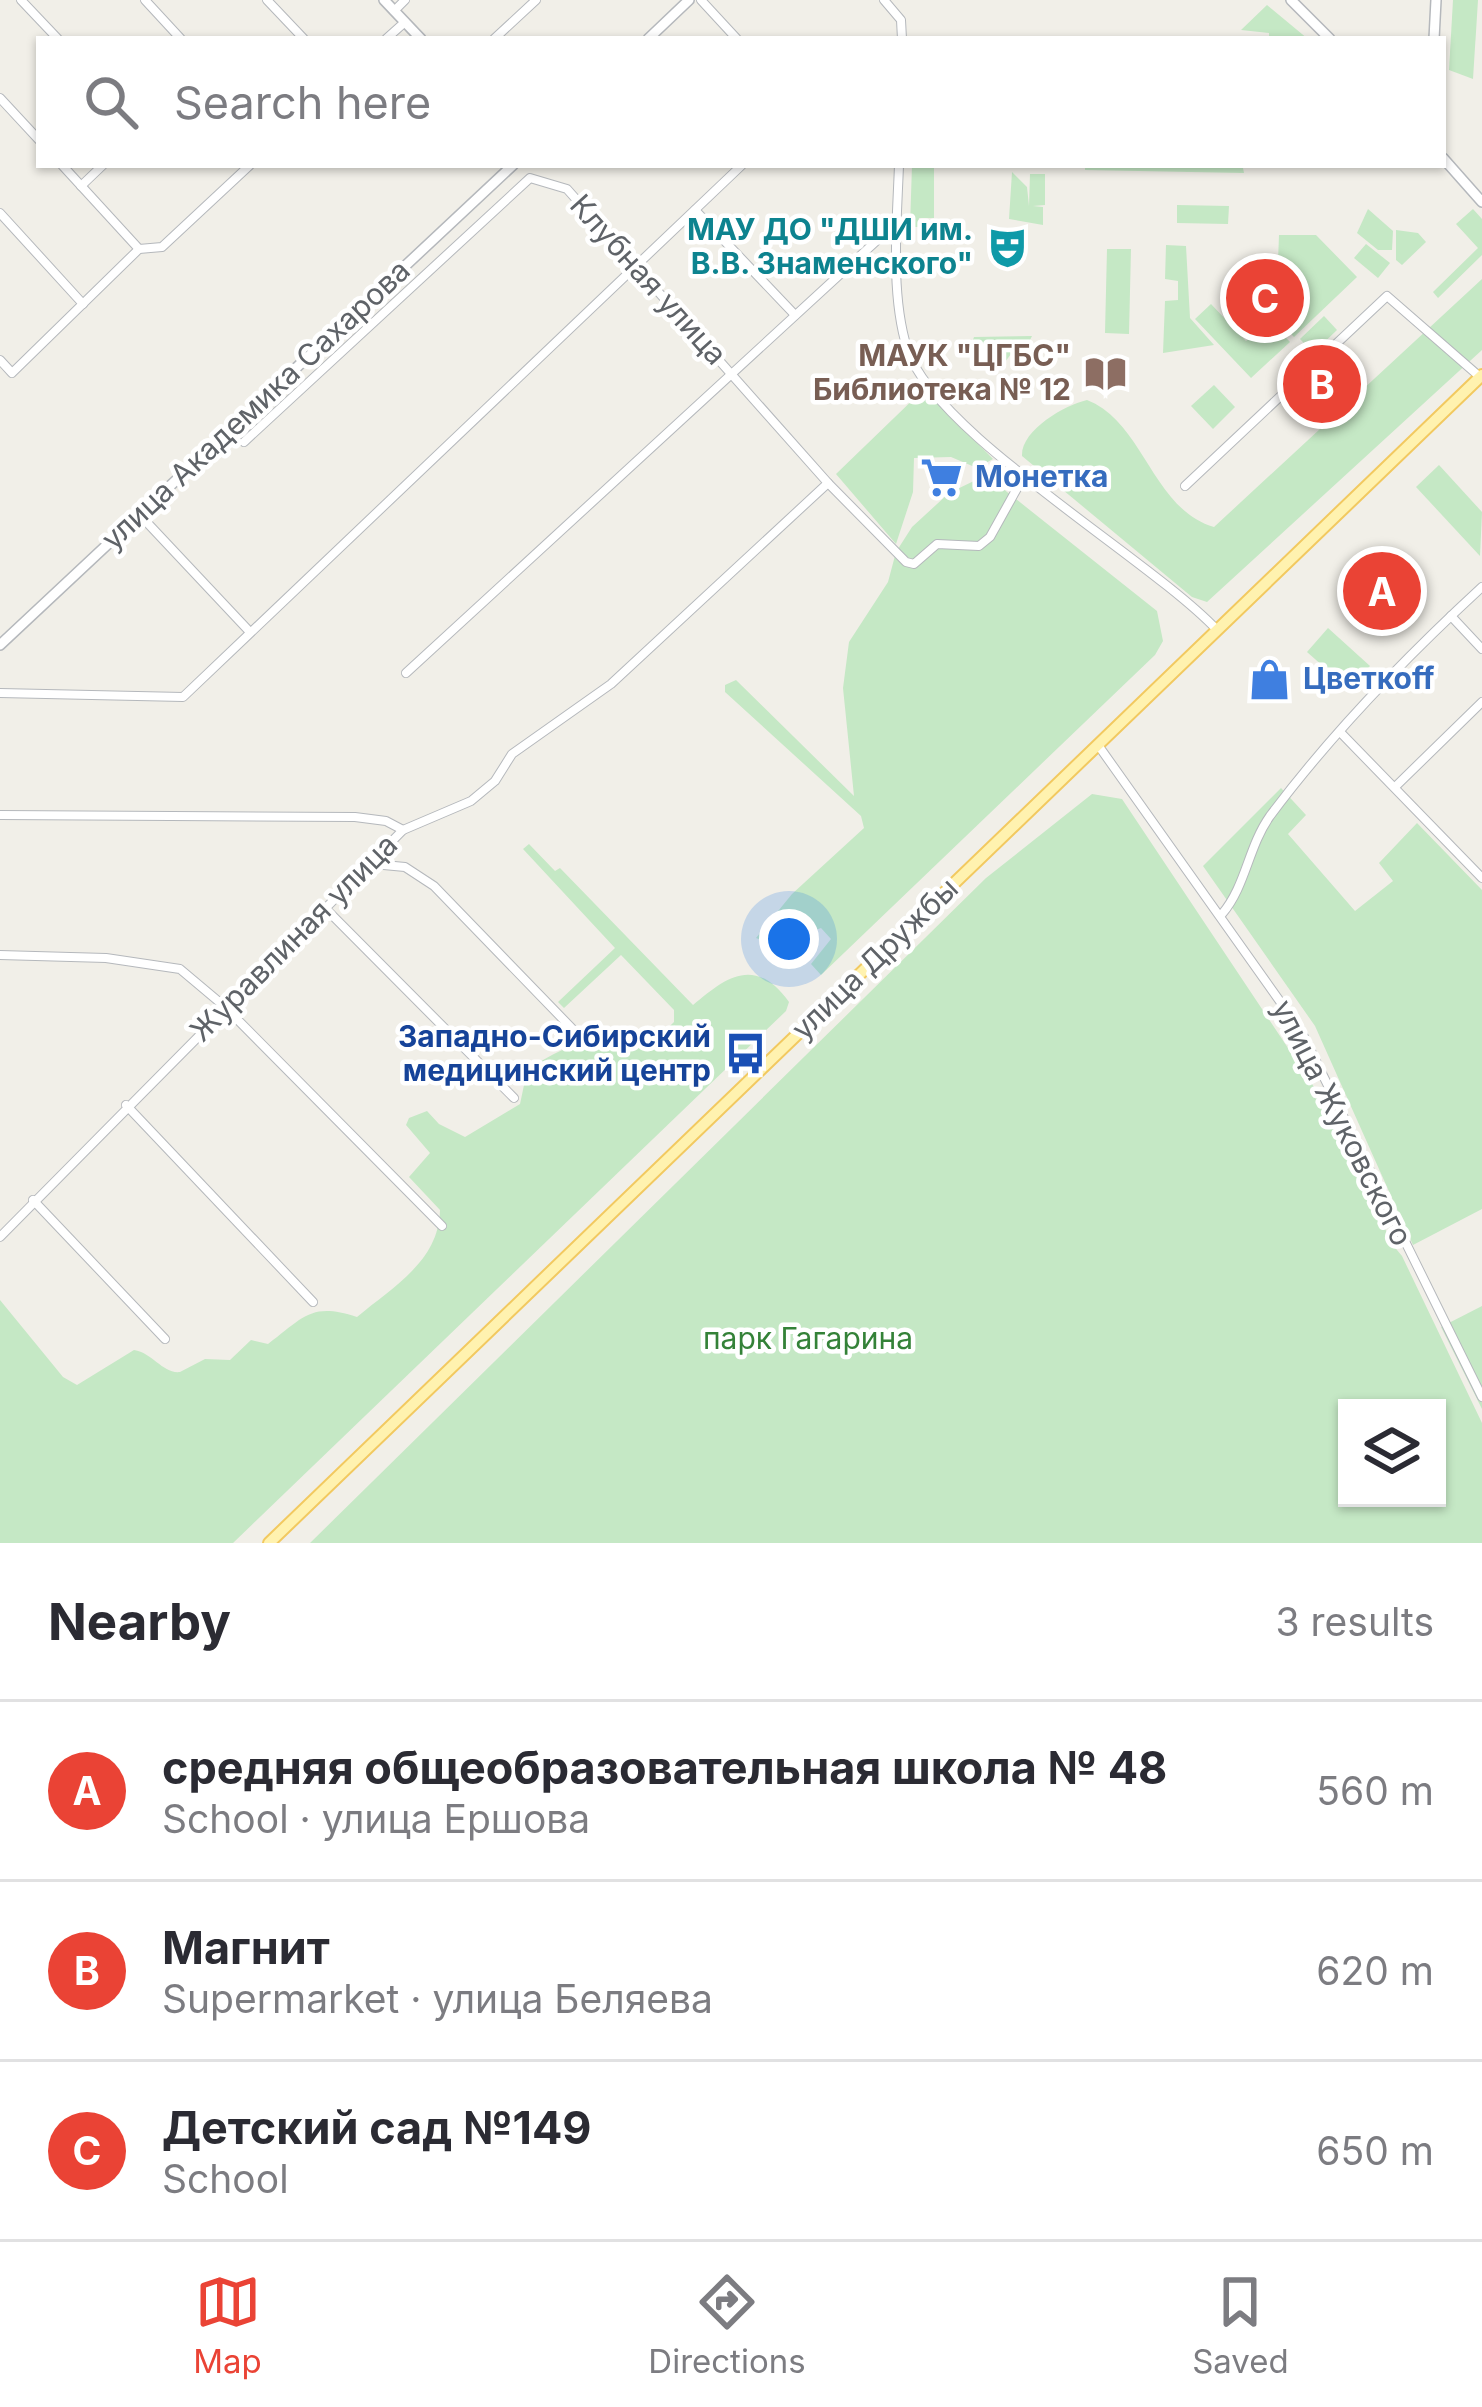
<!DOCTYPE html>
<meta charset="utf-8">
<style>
body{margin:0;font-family:Inter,sans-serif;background:#f2f2f3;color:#2b2b33}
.controls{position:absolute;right:36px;bottom:36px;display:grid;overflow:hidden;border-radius:0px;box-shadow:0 3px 9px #0004}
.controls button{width:108px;height:108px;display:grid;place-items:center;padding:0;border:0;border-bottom:3px solid #e1e1e2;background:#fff;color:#2b2b33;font:60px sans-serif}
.you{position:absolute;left:789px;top:939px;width:42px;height:42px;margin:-30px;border:9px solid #fff;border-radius:50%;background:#1a73e8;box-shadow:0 0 0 18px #1a73e833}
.badge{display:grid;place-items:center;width:78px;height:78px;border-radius:50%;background:#ea4335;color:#fff;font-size:39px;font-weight:700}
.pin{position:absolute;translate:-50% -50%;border:6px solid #fff;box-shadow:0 3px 12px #0006}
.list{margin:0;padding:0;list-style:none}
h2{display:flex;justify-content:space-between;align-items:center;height:156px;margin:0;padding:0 48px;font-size:51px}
h2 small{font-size:39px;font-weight:400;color:#7c7c81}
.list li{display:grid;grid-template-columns:78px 1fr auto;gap:36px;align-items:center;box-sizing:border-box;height:180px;padding:0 48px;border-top:3px solid #e1e1e2}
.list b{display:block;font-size:45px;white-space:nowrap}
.list p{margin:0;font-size:39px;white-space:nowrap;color:#7c7c81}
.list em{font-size:39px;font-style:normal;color:#7c7c81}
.icon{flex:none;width:66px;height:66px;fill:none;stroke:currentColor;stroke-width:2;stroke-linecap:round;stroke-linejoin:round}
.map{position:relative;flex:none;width:1482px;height:1543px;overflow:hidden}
.search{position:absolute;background:#fff;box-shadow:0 3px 9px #0004;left:36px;right:36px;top:36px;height:132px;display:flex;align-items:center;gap:30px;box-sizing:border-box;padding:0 42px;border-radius:0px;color:#7c7c81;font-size:45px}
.sheet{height:696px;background:#fff}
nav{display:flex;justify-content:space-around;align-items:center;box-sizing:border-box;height:168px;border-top:3px solid #e1e1e2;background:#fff;font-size:33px;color:#7c7c81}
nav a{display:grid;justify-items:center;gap:6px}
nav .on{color:#ea4335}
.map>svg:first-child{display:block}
.green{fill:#c5e8c5;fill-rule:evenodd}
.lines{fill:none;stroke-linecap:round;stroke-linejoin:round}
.minor-casing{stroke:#b5b8bc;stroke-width:10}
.tertiary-casing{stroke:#b5b8bc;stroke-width:12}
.primary-casing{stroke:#f2c960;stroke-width:14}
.minor{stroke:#fff;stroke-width:8}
.tertiary{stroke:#fff;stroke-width:9}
.primary{stroke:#fff2af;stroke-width:10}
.labels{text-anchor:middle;stroke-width:9;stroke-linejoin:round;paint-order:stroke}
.culture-label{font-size:30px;font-weight:bold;fill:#0d838f;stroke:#fff;text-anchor:end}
.street-label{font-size:30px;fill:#5f6368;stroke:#fff}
.education-label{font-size:30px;font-weight:bold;fill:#785e54;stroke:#fff;text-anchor:end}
.shop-label{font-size:30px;font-weight:bold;fill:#366cbe;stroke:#fff;text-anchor:start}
.transit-label{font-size:30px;font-weight:bold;fill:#164399;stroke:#fff;text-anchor:end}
.park-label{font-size:30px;fill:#348238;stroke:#fff}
</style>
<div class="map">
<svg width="1482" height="1543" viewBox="0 0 1482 1543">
<rect width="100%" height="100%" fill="#f1efe8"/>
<g class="green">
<polygon points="1453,0 1478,0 1473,79 1449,70"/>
<polygon points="1267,5 1308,39 1269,39 1269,33 1241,30"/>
<polygon points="912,165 934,165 934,218 919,218 918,227 910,227"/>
<polygon points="1085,165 1229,165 1243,168 1244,173 1085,170"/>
<polygon points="1012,172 1027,187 1029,206 1030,174 1045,174 1045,205 1033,206 1043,207 1043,225 1009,219"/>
<polygon points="1177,205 1229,206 1228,224 1177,223"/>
<polygon points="1368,209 1393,231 1392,250 1378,250 1357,233"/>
<polygon points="1473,209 1482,219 1482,255 1438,298 1433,292 1478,248 1456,224"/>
<polygon points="1396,230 1418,233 1426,242 1402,265 1396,260"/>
<polygon points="1279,235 1316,235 1357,277 1294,337 1281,323 1309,294 1278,262"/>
<polygon points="1366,244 1390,263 1378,278 1354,258"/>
<polygon points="1166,245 1186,246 1190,318 1214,345 1163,353 1165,301 1178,300 1178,281 1165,279"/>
<polygon points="1107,249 1131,249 1129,334 1105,333"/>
<path d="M1482,279v71l-275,252 -15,-5 -170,-141c-1,-26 43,-51 65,-56 57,22 65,109 127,127z"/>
<polygon points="1211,304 1246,341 1269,320 1290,342 1251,378 1195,319"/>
<polygon points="1324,316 1337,330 1313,353 1300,339"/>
<polygon points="1032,336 1026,348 1017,346 1002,366 976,346 970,348 974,337"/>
<polygon points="1214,385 1235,407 1213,429 1191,406"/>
<polygon points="924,389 993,459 977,468 951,457 914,458 913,492 896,544 836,474"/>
<polygon points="1439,465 1482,512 1480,556 1416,487"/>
<polygon points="978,479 992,480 1157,611 1163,641 1155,655 821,975 811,964 831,939 821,928 775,945 756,938 792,894 864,828 861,816 725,692 725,685 736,680 854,796 843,688 849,642 888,582 896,552 912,527 949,493"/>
<polygon points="1328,628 1370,666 1349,689 1307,652"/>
<polygon points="1281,788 1306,815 1288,834 1355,911 1393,881 1379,863 1417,823 1482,890 1482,1209 1413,1245 1315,1026 1203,866"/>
<path d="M1092,794l30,5 212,318 58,127 10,12 80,167v120h-1172l676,-665zM1347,1408h90v90h-90z"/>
<path d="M529,844l26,27 5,-3 133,137c33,-28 62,-50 96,-3l-3,9 -553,532h-233v-243l63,77 14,8 57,-35c19,3 29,24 46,22l25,-13 25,1 21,-20 17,4c36,-27 43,-42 89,-27 37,-31 82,-56 83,-107l-31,-33 21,-24 -24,-28 3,-7 18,-7 12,13 26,13 55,-33 7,-33c21,-16 61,-37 89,-32 26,5 38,3 58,-17v-12l-53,-55 -57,53 -6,-6 57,-54 -92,-99z"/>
<polygon points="1482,1306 1482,1409 1441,1327"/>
</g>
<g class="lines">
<defs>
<g id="minor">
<polyline points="21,0 58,39"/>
<polyline points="145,0 181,39"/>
<polyline points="267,0 304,39"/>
<polyline points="701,0 737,39"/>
<polyline points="884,0 901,20 902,39"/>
<polyline points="394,11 405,0"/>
<polyline points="386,39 405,22"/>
<polyline points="494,39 536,0"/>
<polyline points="0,98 39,140"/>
<polyline points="62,165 139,249"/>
<path d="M899,165c-2,57 -9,128 8,183 25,84 242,210 310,282"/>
<polyline points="81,186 103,165"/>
<polyline points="695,210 795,315"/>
<polyline points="0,213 83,304"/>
<polyline points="0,360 12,373 139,249 162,247 250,165"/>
<polyline points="244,442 530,178 567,189 828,483 906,562 914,564 937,544 979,546 990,537 1024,476"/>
<polyline points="1185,486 1387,296 1480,377"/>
<polyline points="139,514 249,631"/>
<polyline points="1451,616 1482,649"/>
<polyline points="406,673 897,222"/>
<polyline points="0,693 183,697 742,165"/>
<polyline points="1341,733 1482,878"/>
<polyline points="1098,745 1301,1031 1482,1397"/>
<polyline points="1395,787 1482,702"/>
<polyline points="0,815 355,817 386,821 403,830"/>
<polyline points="373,864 405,867 434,886 588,1045"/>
<polyline points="325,908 514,1098"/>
<path d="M1222,914c24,-28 26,-67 48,-98 62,-83 136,-159 212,-229"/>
<polyline points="0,955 106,958 180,969 224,1006 442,1226"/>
<polyline points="126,1105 313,1302"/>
<polyline points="33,1200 165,1339"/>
<polyline points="0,1237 403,830 471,801 495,781 512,754 611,684 828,483"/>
</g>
<g id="tertiary">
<polyline points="384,0 421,39"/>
<polyline points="1291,0 1330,39"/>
<polyline points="648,39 689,0"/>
<polyline points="1434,39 1436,0"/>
<polyline points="1443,158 1482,202"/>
<polyline points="0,645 513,165"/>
</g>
<polyline id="primary" points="269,1543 1482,375"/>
</defs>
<use href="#minor" class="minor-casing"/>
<use href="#tertiary" class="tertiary-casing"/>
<use href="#primary" class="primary-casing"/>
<use href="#minor" class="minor"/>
<use href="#tertiary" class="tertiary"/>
<use href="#primary" class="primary"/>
</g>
<defs>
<symbol id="theatre-bare" viewBox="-9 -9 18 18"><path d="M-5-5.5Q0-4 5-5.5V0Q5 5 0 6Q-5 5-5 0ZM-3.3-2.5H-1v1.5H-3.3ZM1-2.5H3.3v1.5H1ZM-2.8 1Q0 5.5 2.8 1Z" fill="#0f9aa8" stroke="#fff" stroke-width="2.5" paint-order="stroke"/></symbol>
<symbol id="library-bare" viewBox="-9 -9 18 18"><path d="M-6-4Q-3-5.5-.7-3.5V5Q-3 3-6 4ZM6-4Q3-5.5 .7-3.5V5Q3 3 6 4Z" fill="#8d6e63" stroke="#fff" stroke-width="2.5" paint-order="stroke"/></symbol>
<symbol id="supermarket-bare" viewBox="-9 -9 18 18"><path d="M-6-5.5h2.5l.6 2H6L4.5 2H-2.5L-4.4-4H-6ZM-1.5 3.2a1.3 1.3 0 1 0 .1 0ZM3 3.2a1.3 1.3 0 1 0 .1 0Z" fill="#3f7fe0" stroke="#fff" stroke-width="2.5" paint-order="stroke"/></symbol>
<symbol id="shop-bare" viewBox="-9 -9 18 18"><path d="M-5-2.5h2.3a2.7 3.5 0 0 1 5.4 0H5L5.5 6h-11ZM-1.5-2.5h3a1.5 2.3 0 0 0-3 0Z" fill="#3f7fe0" stroke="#fff" stroke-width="2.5" paint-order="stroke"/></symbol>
<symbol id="bus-bare" viewBox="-9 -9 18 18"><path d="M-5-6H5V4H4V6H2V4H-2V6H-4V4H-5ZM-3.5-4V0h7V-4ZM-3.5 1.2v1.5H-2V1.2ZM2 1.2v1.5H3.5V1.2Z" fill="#1a4fb4" stroke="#fff" stroke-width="2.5" paint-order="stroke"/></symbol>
</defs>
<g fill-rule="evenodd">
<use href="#theatre-bare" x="978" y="218" width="59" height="59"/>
<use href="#library-bare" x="1076" y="344" width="59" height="59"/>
<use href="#supermarket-bare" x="912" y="448" width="59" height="59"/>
<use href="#shop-bare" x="1240" y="650" width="59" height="59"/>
<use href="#bus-bare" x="716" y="1024" width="59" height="59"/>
</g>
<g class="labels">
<g class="culture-label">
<text x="973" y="240">МАУ ДО "ДШИ им.<tspan x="973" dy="34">В.В. Знаменского"</tspan></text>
</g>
<g class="street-label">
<text transform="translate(648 280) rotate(48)" y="10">Клубная улица</text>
<text transform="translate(256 405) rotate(-43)" y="10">улица Академика Сахарова</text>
<text transform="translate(294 938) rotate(-45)" y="10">Журавлиная улица</text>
<text transform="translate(875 959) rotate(-44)" y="10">улица Дружбы</text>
<text transform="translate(1342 1123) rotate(63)" y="10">улица Жуковского</text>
</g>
<g class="education-label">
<text x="1071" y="366">МАУК "ЦГБС"<tspan x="1071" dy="34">Библиотека № 12</tspan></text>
</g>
<g class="shop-label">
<text x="975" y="487">Монетка</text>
<text x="1303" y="689">Цветкоff</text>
</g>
<g class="transit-label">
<text x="711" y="1047">Западно-Сибирский<tspan x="711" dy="34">медицинский центр</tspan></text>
</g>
<g class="park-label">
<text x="808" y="1349">парк Гагарина</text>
</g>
</g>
</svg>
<div class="controls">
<button><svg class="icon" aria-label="layers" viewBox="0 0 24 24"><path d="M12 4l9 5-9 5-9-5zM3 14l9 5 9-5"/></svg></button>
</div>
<div class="you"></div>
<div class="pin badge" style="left:1382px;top:591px">A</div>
<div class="pin badge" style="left:1322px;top:384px">B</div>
<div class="pin badge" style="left:1265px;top:298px">C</div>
<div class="search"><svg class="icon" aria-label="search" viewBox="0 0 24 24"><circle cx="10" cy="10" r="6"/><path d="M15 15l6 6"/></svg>Search here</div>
</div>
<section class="sheet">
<h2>Nearby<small>3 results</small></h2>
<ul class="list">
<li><span class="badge">A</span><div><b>средняя общеобразовательная школа № 48</b><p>School · улица Ершова</p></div><em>560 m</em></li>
<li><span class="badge">B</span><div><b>Магнит</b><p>Supermarket · улица Беляева</p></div><em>620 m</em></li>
<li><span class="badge">C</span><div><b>Детский сад №149</b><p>School</p></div><em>650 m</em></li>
</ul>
</section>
<nav>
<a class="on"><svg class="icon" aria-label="map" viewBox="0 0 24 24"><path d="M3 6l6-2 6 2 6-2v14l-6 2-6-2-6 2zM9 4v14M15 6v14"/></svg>Map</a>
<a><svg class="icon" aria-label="directions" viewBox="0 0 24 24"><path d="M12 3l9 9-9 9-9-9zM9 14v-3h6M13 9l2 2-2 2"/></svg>Directions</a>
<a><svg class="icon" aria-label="saved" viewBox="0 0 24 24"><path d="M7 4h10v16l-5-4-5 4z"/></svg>Saved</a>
</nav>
